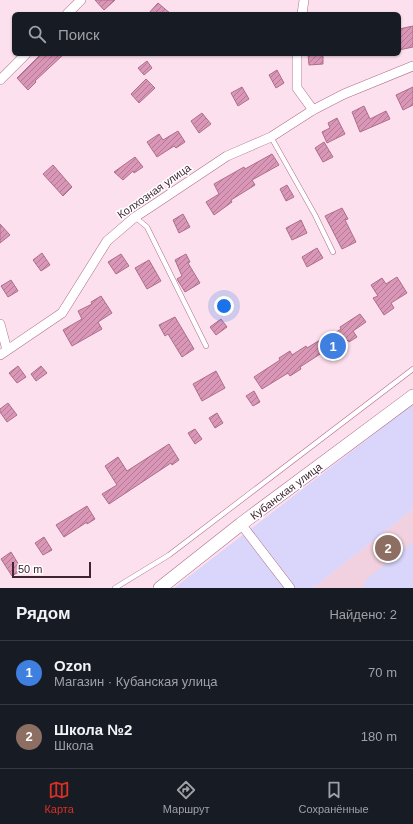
<!DOCTYPE html>
<html lang="ru">
<meta charset="utf-8">
<style>
body{margin:0;font-family:Helvetica,sans-serif;background:#20242c;color:#f1f3f6}
.scale{position:absolute;left:12px;bottom:10px;width:79px;box-sizing:border-box;padding-left:4px;border:2px solid #3f2532;border-top:0;font-size:11px;line-height:14px;white-space:nowrap;color:#3f2532;-webkit-text-stroke:3px #fff;paint-order:stroke}
.you{position:absolute;left:224px;top:306px;width:14px;height:14px;margin:-10px;border:3px solid #fff;border-radius:50%;background:#1a73e8;box-shadow:0 0 0 6px #1a73e833}
.badge{display:grid;place-items:center;width:26px;height:26px;border-radius:50%;background:#d93025;color:#fff;font-size:13px;font-weight:700}
.pin{position:absolute;translate:-50% -50%;border:2px solid #fff;box-shadow:0 1px 4px #0006}
.list{margin:0;padding:0;list-style:none}
h2{display:flex;justify-content:space-between;align-items:center;height:52px;margin:0;padding:0 16px;font-size:17px}
h2 small{font-size:13px;font-weight:400;color:#9ea1a6}
.list li{display:grid;grid-template-columns:26px 1fr auto;gap:12px;align-items:center;box-sizing:border-box;height:64px;padding:0 16px;border-top:1px solid #363941}
.list b{display:block;font-size:15px;white-space:nowrap}
.list p{margin:0;font-size:13px;white-space:nowrap;color:#9ea1a6}
.list em{font-size:13px;font-style:normal;color:#9ea1a6}
.icon{flex:none;width:22px;height:22px;fill:none;stroke:currentColor;stroke-width:2;stroke-linecap:round;stroke-linejoin:round}
.map{position:relative;flex:none;width:413px;height:588px;overflow:hidden}
.search{position:absolute;background:#171b24;box-shadow:0 1px 3px #0004;left:12px;right:12px;top:12px;height:44px;display:flex;align-items:center;gap:10px;box-sizing:border-box;padding:0 14px;border-radius:6px;color:#9ea1a6;font-size:15px}
.sheet{height:180px;background:#171b24}
nav{display:flex;justify-content:space-around;align-items:center;box-sizing:border-box;height:56px;border-top:1px solid #363941;background:#171b24;font-size:11px;color:#9ea1a6}
nav a{display:grid;justify-items:center;gap:2px}
nav .on{color:#d93025}
.map>svg:first-child{display:block}
.built{fill:#f1d1df}
.green{fill:#d9d5fb}
.building{fill:url(#building-hatch);stroke:#ad6d8c}
.lines{fill:none;stroke-linecap:round;stroke-linejoin:round}
.service-casing{stroke:#af6e8d;stroke-width:5.5}
.minor-casing{stroke:#af6e8d;stroke-width:10}
.secondary-casing{stroke:#af6e8d;stroke-width:14}
.service{stroke:#fff;stroke-width:4.5}
.minor{stroke:#fff;stroke-width:9}
.secondary{stroke:#fff;stroke-width:13}
.labels{text-anchor:middle;stroke-width:3;stroke-linejoin:round;paint-order:stroke}
.street-label{font-size:11px;fill:#3f2532;stroke:#fff}
</style>
<div class="map">
<svg width="413" height="588" viewBox="0 0 413 588">
<defs>
<pattern id="building-hatch" width="6" height="6" patternUnits="userSpaceOnUse"><rect width="6" height="6" fill="#da96b6"/><path d="M-1 1l2-2M0 6l6-6M5 7l2-2" fill="none" stroke="#b27a95"/></pattern>
</defs>
<rect width="100%" height="100%" fill="#fde0ed"/>
<polygon class="built" points="413,509 413,588 313,588"/>
<g class="green">
<polygon points="413,404 413,509 313,588 174,588"/>
<polygon points="413,542 413,588 362,588 368,578"/>
</g>
<g class="building">
<polygon points="95,0 115,0 104,10"/>
<polygon points="158,3 171,14 148,14"/>
<polygon points="413,26 413,47 399,50 399,29"/>
<polygon points="41,54 64,54 35,81 36,82 28,90 17,78"/>
<polygon points="308,54 323,54 323,64 309,65"/>
<polygon points="147,61 152,68 144,75 138,68"/>
<polygon points="277,70 284,83 276,88 269,75"/>
<polygon points="146,79 155,88 139,103 131,94"/>
<polygon points="242,87 249,99 238,106 231,93"/>
<polygon points="413,87 413,105 403,110 396,95"/>
<polygon points="364,106 370,119 386,111 390,119 360,132 352,112"/>
<polygon points="202,113 211,124 199,133 191,121"/>
<polygon points="337,118 345,134 327,143 322,132 330,128 328,123"/>
<polygon points="178,131 185,142 176,148 174,146 157,157 147,142 159,134 163,140"/>
<polygon points="324,142 333,157 323,162 315,148"/>
<polygon points="272,154 279,165 252,180 255,185 231,200 232,202 214,215 206,202 219,194 214,184 244,167 245,169"/>
<polygon points="135,157 143,167 134,173 133,171 123,180 114,172"/>
<polygon points="53,165 72,187 63,196 43,174"/>
<polygon points="287,185 294,197 286,201 280,189"/>
<polygon points="342,208 348,219 345,220 356,242 342,249 325,216"/>
<polygon points="183,214 190,227 179,233 173,220"/>
<polygon points="301,220 307,233 292,240 286,228"/>
<polygon points="0,224 10,235 0,243"/>
<polygon points="317,248 323,258 307,267 302,257"/>
<polygon points="42,253 50,265 41,271 33,260"/>
<polygon points="121,254 129,266 116,274 108,262"/>
<polygon points="186,254 190,262 188,263 200,283 185,292 177,279 182,276 175,260"/>
<polygon points="149,260 161,281 147,289 135,268"/>
<polygon points="397,277 407,293 391,303 394,308 384,315 373,298 378,296 371,285 382,278 386,284"/>
<polygon points="11,280 18,291 8,297 1,286"/>
<polygon points="101,296 112,313 98,322 102,329 72,346 63,330 82,319 78,311 92,304 91,302"/>
<polygon points="360,314 366,322 353,331 357,337 349,342 348,340 333,350 331,347 300,367 301,369 290,376 288,373 262,389 254,377 280,360 279,358 290,351 292,355 306,346 307,348 320,340 321,342 341,329 340,327"/>
<polygon points="175,317 194,349 182,357 168,334 165,336 159,325"/>
<polygon points="221,319 227,327 216,335 210,327"/>
<polygon points="18,366 26,377 17,383 9,373"/>
<polygon points="41,366 47,373 36,381 31,374"/>
<polygon points="216,371 225,388 202,401 193,384"/>
<polygon points="254,391 260,402 253,406 246,396"/>
<polygon points="8,403 17,415 7,422 0,412 0,409"/>
<polygon points="217,413 223,423 215,428 209,418"/>
<polygon points="195,429 202,439 195,444 188,433"/>
<polygon points="169,444 179,460 172,465 171,463 109,504 102,494 117,485 105,466 118,457 127,471"/>
<polygon points="87,506 95,519 87,524 87,522 64,537 56,525"/>
<polygon points="44,537 52,550 43,555 35,543"/>
<polygon points="11,552 22,570 12,576 1,559"/>
</g>
<g class="lines">
<defs>
<g id="service">
<polyline points="271,137 315,215 333,252"/>
<polyline points="135,217 147,227 206,346"/>
<polyline points="115,588 169,555 413,369"/>
</g>
<g id="minor">
<polyline points="67,14 81,0"/>
<polyline points="302,14 304,0"/>
<polyline points="297,54 297,88 313,110"/>
<polyline points="0,80 26,54"/>
<polyline points="0,324 7,350"/>
<polyline points="0,355 62,313 107,241 135,217 152,206 227,156 271,137 313,110 344,94 413,66"/>
<polyline points="241,524 290,588"/>
</g>
<polyline id="secondary" points="160,588 241,524 413,396"/>
</defs>
<use href="#service" class="service-casing"/>
<use href="#minor" class="minor-casing"/>
<use href="#secondary" class="secondary-casing"/>
<use href="#service" class="service"/>
<use href="#minor" class="minor"/>
<use href="#secondary" class="secondary"/>
</g>
<g class="labels">
<g class="street-label">
<text transform="translate(154 191) rotate(-35)" y="4">Колхозная улица</text>
<text transform="translate(286 491) rotate(-37)" y="4">Кубанская улица</text>
</g>
</g>
</svg>
<div class="scale">50 m</div>
<div class="you"></div>
<div class="pin badge" style="left:333px;top:346px;background:#3f7fe0">1</div>
<div class="pin badge" style="left:388px;top:548px;background:#8d6e63">2</div>
<div class="search"><svg class="icon" aria-label="search" viewBox="0 0 24 24"><circle cx="10" cy="10" r="6"/><path d="M15 15l6 6"/></svg>Поиск</div>
</div>
<section class="sheet">
<h2>Рядом<small>Найдено: 2</small></h2>
<ul class="list">
<li><span class="badge" style="background:#3f7fe0">1</span><div><b>Ozon</b><p>Магазин · Кубанская улица</p></div><em>70 m</em></li>
<li><span class="badge" style="background:#8d6e63">2</span><div><b>Школа №2</b><p>Школа</p></div><em>180 m</em></li>
</ul>
</section>
<nav>
<a class="on"><svg class="icon" aria-label="map" viewBox="0 0 24 24"><path d="M3 6l6-2 6 2 6-2v14l-6 2-6-2-6 2zM9 4v14M15 6v14"/></svg>Карта</a>
<a><svg class="icon" aria-label="directions" viewBox="0 0 24 24"><path d="M12 3l9 9-9 9-9-9zM9 14v-3h6M13 9l2 2-2 2"/></svg>Маршрут</a>
<a><svg class="icon" aria-label="saved" viewBox="0 0 24 24"><path d="M7 4h10v16l-5-4-5 4z"/></svg>Сохранённые</a>
</nav>
